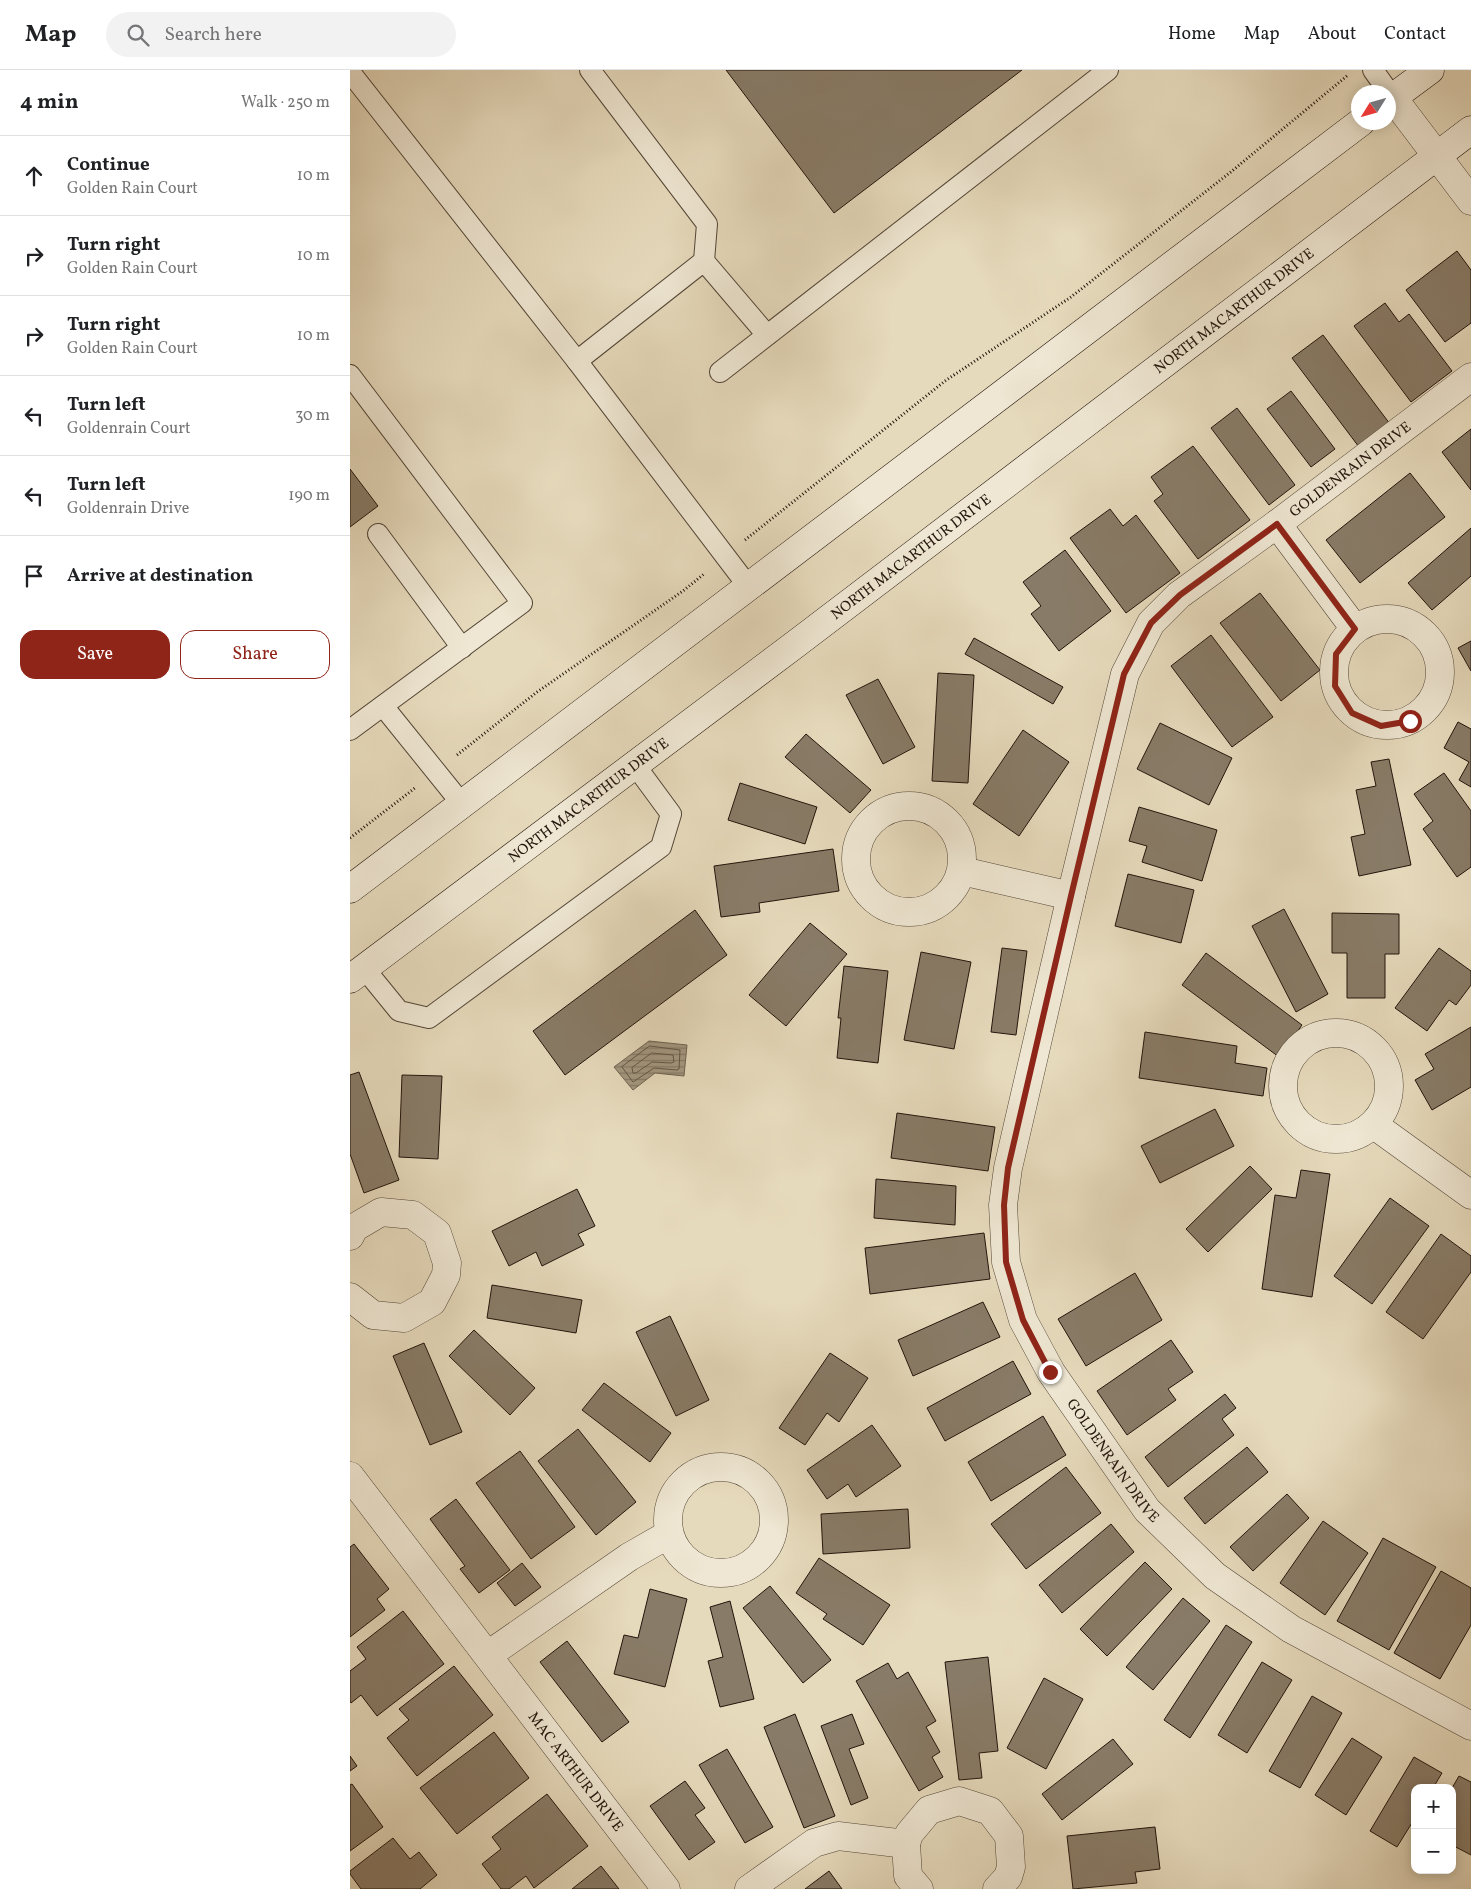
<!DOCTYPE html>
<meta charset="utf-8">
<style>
body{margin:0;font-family:Vollkorn,serif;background:#f2f2f2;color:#202124}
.controls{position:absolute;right:15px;bottom:15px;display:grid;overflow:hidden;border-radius:10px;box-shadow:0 2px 12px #0003}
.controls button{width:45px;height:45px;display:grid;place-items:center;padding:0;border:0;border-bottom:1px solid #e0e0e0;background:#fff;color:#202124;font:25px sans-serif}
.compass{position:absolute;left:1001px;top:15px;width:45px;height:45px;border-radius:50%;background:#fff;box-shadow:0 2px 12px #0003;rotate:233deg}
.stop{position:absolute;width:15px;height:15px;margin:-11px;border:4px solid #8f2418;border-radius:50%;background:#fff}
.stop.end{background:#8f2418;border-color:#fff;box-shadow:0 1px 5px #0008}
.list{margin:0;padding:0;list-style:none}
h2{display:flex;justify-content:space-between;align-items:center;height:65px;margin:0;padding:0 20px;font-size:21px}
h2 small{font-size:16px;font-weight:400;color:#757577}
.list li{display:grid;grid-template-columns:32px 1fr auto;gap:15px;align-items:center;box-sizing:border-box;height:80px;padding:0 20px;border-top:1px solid #e0e0e0}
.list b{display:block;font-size:19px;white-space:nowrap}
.list p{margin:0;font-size:16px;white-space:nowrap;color:#757577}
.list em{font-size:16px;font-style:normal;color:#757577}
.actions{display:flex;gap:10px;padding:15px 20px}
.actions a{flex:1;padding:11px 0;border:1px solid #8f2418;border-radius:15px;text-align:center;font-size:18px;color:#8f2418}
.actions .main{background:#8f2418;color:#fff}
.icon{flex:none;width:28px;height:28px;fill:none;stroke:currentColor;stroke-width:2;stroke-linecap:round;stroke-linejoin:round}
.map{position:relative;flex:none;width:1121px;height:1819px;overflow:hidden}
header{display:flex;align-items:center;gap:30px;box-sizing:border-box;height:70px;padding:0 25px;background:#fff;border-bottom:1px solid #e0e0e0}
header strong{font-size:24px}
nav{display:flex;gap:28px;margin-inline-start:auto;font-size:18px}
.search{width:350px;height:45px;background:#f2f2f2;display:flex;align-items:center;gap:12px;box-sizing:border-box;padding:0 18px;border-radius:28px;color:#757577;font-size:19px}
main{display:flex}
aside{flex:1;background:#fff}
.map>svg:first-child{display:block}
.water{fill:url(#water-rules);stroke:#6f6351}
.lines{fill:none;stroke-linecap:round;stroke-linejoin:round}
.shore{stroke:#625646;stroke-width:1}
.building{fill:#887b67;stroke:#22140b}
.lane-casing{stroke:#534637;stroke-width:22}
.street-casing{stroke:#534637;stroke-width:29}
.secondary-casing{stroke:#22140b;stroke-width:29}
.path{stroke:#22140b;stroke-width:3;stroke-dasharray:1 2.5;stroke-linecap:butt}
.lane{stroke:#efe7d3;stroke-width:20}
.street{stroke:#efe7d3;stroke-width:28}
.secondary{stroke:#efe7d3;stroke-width:28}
.route{stroke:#8f2418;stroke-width:6}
.labels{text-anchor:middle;stroke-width:4;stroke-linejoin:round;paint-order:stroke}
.street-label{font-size:15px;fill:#22140b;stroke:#efe7d3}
</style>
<header>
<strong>Map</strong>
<div class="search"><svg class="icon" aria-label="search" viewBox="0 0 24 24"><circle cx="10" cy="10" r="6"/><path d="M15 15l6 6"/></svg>Search here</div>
<nav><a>Home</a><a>Map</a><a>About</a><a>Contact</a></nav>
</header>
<main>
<aside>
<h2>4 min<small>Walk · 250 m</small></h2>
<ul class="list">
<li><svg class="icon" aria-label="ahead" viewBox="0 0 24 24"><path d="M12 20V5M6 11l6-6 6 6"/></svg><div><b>Continue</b><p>Golden Rain Court</p></div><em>10 m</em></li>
<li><svg class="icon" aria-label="right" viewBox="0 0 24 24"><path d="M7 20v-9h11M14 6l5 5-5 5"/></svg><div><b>Turn right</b><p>Golden Rain Court</p></div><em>10 m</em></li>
<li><svg class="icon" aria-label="right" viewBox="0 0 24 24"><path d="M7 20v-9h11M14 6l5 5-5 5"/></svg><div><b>Turn right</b><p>Golden Rain Court</p></div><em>10 m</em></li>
<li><svg class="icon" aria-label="left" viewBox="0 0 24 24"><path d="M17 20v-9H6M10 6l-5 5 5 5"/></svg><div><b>Turn left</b><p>Goldenrain Court</p></div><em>30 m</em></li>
<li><svg class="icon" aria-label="left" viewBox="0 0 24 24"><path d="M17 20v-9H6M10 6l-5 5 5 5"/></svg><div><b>Turn left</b><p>Goldenrain Drive</p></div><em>190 m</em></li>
<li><svg class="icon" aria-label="arrive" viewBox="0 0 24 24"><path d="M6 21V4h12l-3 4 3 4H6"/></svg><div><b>Arrive at destination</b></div></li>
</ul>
<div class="actions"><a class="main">Save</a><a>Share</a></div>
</aside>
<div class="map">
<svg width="1121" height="1819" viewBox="0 0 1121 1819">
<defs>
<pattern id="water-rules" width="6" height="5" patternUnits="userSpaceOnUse" patternTransform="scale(1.25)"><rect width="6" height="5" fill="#a39780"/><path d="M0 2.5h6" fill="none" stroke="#847a67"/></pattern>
</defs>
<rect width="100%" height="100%" fill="#e6dabc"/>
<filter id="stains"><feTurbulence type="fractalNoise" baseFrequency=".004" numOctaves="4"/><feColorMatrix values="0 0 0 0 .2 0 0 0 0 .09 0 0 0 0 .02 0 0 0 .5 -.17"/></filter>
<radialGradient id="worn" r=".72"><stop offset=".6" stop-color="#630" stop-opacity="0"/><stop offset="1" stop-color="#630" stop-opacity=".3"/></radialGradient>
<polygon class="water" points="299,971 337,975 334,1006 305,1003 283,1020 264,997"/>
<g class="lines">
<g class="shore">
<polygon points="300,976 330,980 329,999 327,1000 304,998 283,1012 272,997"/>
<polygon points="302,983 323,985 324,992 321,993 302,992 286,1003 283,1003 282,998"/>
</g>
</g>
<g class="building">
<polygon points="376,0 672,0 484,143"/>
<polygon points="1107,181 1121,200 1121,253 1095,272 1056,220"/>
<polygon points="1035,233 1049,252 1059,244 1102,301 1061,332 1004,256"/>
<polygon points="973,265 1040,354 1009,377 942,288"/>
<polygon points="941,321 985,379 961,397 917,339"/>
<polygon points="887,338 945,415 919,435 861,358"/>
<polygon points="1121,359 1121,420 1092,382"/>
<polygon points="843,376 900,450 848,489 804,431 813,424 801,407"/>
<polygon points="0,399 28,436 0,457"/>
<polygon points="1060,403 1095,447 1010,513 976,470"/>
<polygon points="760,439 773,456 786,445 830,503 776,543 720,468"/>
<polygon points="1121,458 1121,506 1082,540 1058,513"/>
<polygon points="715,480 761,541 709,581 681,544 691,536 673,512"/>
<polygon points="910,523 970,600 931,631 870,553"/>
<polygon points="861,565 923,647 882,677 821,596"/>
<polygon points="624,568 713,617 703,634 615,584"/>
<polygon points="1121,571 1121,601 1108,578"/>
<polygon points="588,603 624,605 618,713 582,711"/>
<polygon points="528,609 565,677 533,694 496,625"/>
<polygon points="1108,652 1121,659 1121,717 1109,710 1119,692 1094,678"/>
<polygon points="810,653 882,688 859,735 787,699"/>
<polygon points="673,660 719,692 669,766 623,734"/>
<polygon points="456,664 521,720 500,743 435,687"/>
<polygon points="1039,689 1061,795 1009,806 1001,767 1015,764 1006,720 1026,716 1021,692"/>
<polygon points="1094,703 1121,741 1121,797 1107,807 1073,759 1083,751 1064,724"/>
<polygon points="390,713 467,737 455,774 378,750"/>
<polygon points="789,737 867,760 852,811 792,792 797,776 779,771"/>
<polygon points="483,779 489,821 409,833 410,842 371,847 364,796"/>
<polygon points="778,804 844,820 831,873 765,856"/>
<polygon points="934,839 978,924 946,942 902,856"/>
<polygon points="345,840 377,885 215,1005 183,961"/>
<polygon points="982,843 1049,844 1049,884 1035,884 1035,928 997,928 997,883 982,883"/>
<polygon points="460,853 497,884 436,956 399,925"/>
<polygon points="652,878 677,881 666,965 641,962"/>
<polygon points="1089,878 1121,901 1121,915 1106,935 1099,930 1077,961 1045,938"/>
<polygon points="571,882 621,892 604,979 554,970"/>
<polygon points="856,883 952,955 929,987 832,915"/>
<polygon points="494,896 538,901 528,993 487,988 491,948 488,948"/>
<polygon points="1121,957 1121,1017 1082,1040 1065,1010 1084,999 1075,984"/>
<polygon points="795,962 887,976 885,993 917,998 913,1026 789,1008"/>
<polygon points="9,1002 49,1110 14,1123 0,1084 0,1005"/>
<polygon points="52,1005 92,1006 88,1089 49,1087"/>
<polygon points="865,1039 884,1076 810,1113 791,1076"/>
<polygon points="547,1043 645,1057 638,1101 541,1088"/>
<polygon points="900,1096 922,1119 858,1182 836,1159"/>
<polygon points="951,1100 980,1104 962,1227 912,1219 925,1125 946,1128"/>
<polygon points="526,1109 606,1116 605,1155 524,1148"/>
<polygon points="227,1119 245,1156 228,1164 234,1175 192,1196 186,1182 159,1196 142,1161"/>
<polygon points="1040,1128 1079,1156 1022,1234 984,1206"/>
<polygon points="634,1163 640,1209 520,1224 515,1178"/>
<polygon points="1091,1164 1121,1186 1121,1202 1073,1269 1036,1242"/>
<polygon points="785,1203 812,1250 736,1296 708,1249"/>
<polygon points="142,1215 232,1230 226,1263 137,1248"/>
<polygon points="633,1232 650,1267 563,1306 548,1270"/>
<polygon points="320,1246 359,1330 326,1346 286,1262"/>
<polygon points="124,1260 185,1318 160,1345 99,1286"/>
<polygon points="821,1270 843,1302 818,1319 826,1330 777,1365 747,1321"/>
<polygon points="74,1273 112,1362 80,1375 43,1286"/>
<polygon points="480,1283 518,1308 489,1352 477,1343 455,1375 429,1358"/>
<polygon points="663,1291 681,1324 595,1371 577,1338"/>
<polygon points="254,1313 321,1363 300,1392 232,1340"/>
<polygon points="875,1324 886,1338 872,1349 884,1365 818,1417 795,1387"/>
<polygon points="693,1346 716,1385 641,1431 618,1392"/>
<polygon points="522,1355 551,1396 506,1427 498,1414 477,1429 457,1400"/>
<polygon points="228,1359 286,1432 246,1465 188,1391"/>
<polygon points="897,1377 918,1402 855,1454 834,1428"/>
<polygon points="170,1381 225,1457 181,1489 126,1413"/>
<polygon points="716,1397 751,1443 676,1499 641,1454"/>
<polygon points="937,1424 959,1448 903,1501 880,1477"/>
<polygon points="106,1429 160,1500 129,1523 110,1499 115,1496 80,1449"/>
<polygon points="558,1439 560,1478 473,1484 471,1444"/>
<polygon points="973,1451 1018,1483 975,1545 930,1513"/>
<polygon points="761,1454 784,1482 712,1543 689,1515"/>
<polygon points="1033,1468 1086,1497 1039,1580 987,1551"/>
<polygon points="4,1474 39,1519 27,1529 35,1540 0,1567 0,1477"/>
<polygon points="469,1488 540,1535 513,1575 473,1549 477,1544 446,1523"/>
<polygon points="795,1492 822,1519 757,1586 730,1559"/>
<polygon points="172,1493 191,1517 165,1536 147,1513"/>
<polygon points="1091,1501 1121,1518 1121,1555 1090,1609 1044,1583"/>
<polygon points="420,1516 481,1590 453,1613 393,1538"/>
<polygon points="300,1519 337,1529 315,1617 264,1604 274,1565 288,1568"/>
<polygon points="833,1528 860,1551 803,1620 776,1597"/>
<polygon points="380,1531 404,1629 370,1637 358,1591 373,1587 360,1537"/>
<polygon points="53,1541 94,1594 27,1646 11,1625 1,1633 0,1631 0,1601 16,1589 7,1577"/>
<polygon points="876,1555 902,1572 840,1668 814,1650"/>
<polygon points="217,1571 279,1652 252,1672 190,1592"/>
<polygon points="638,1587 648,1681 629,1683 632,1708 609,1710 595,1592"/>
<polygon points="912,1592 942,1610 897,1683 868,1665"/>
<polygon points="538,1593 547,1609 558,1602 586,1651 576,1657 590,1682 582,1687 593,1707 569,1721 506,1611"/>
<polygon points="104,1596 143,1645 67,1706 37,1668 59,1650 49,1639"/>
<polygon points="694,1608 733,1629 696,1699 657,1678"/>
<polygon points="962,1626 992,1643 950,1718 919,1701"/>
<polygon points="445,1644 485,1746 454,1758 414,1657"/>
<polygon points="502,1644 514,1674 499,1679 518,1728 501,1735 471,1656"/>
<polygon points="144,1662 179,1708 107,1764 70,1718"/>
<polygon points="1002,1668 1032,1687 996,1745 965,1725"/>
<polygon points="763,1669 783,1694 712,1750 692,1724"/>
<polygon points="377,1679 423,1757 395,1773 349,1695"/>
<polygon points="0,1686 7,1696 0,1701"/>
<polygon points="1064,1687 1092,1703 1083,1718 1065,1718 1065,1748 1047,1777 1020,1761"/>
<polygon points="1109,1706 1121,1712 1121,1785 1102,1775 1102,1718"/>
<polygon points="335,1711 355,1738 345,1745 365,1772 339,1790 300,1736"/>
<polygon points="2,1714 33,1757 0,1781 0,1715"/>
<polygon points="197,1724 238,1776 184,1818 176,1806 159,1819 151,1819 132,1794 151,1779 142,1767"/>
<polygon points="805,1757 810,1799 785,1802 787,1813 723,1819 717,1766"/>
<polygon points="43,1768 60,1789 69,1782 87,1805 70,1819 11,1819 0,1804 0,1801"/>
<polygon points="251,1796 269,1819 222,1819"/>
<polygon points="479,1801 492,1819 455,1819"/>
</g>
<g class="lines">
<defs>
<g id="lane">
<polyline points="240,0 357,154 354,191"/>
<polyline points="1023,0 1043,28"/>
<polyline points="0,2 227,291"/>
<polyline points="370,302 758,0"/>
<polyline points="0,305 172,533 0,660"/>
<polyline points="28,464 112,578"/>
<polyline points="398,516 227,291 354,191 417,265"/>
<polyline points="33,636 112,734"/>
<polyline points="14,898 49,941 79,948 311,777 321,744 285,695"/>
</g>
<g id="street">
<polyline points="1043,28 1121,131"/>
<path id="s1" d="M1121,307l-194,147 -98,71 -28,28 -26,51 -54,222 -63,272 -5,37 3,57 17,58 28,52 96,138 68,66 76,53 180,97"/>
<polyline points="927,454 1005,559"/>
<circle cx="1037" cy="602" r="53"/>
<circle cx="559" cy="789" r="53"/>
<polyline points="612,801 721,826"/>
<circle cx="986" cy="1016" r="53"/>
<polyline points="1024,1055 1121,1125"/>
<polyline points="0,1166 4,1158 31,1142 63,1145 87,1163 97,1193 96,1205 82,1232 54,1248 23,1245 0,1227"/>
<circle cx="371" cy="1450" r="53"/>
<path id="s2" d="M0,1406l316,413"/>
<polyline points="138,1585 279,1487 319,1464"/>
<polyline points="399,1819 464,1773 488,1766 556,1774"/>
<polyline points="569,1819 558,1806 556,1774 559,1764 579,1740 609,1731 640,1741 659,1766 661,1797 658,1807 647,1819"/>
</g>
<g id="secondary">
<polyline points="1038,31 1080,0"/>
<polyline points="0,819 1011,52"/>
<path id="s3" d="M0,909l447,-336 674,-513"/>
</g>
</defs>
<use href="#lane" class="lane-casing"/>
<use href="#street" class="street-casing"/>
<use href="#secondary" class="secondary-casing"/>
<g class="path">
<polyline points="395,470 595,311 721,227 882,101 998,5"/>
<polyline points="107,685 187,622 333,521 354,504"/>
<polyline points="0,768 65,718"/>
</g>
<use href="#lane" class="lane"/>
<use href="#street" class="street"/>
<use href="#secondary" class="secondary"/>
</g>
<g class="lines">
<polyline class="route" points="700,1302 673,1250 656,1192 654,1135 658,1098 721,826 774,604 801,553 830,525 927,454 1005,559 986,584 985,616 1002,643 1031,656 1060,651"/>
</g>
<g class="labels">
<g class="street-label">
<text dy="5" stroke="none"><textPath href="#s3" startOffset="1108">NORTH MACARTHUR DRIVE</textPath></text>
<text transform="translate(1000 399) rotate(-37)" y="5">GOLDENRAIN DRIVE</text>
<text dy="5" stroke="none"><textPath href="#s3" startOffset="702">NORTH MACARTHUR DRIVE</textPath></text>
<text dy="5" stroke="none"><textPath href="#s3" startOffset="298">NORTH MACARTHUR DRIVE</textPath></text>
<text dy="5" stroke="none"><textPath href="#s1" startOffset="1291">GOLDENRAIN DRIVE</textPath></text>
<text dy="5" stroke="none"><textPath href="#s2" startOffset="372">MAC ARTHUR DRIVE</textPath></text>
</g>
</g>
<rect width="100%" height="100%" filter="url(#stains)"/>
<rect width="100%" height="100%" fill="url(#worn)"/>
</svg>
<div class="controls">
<button>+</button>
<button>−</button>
</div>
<svg class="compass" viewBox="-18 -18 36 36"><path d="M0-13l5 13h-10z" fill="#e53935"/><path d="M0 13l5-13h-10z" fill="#757577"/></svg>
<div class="stop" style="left:1060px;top:651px"></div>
<div class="stop end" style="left:700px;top:1302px"></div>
</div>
</main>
